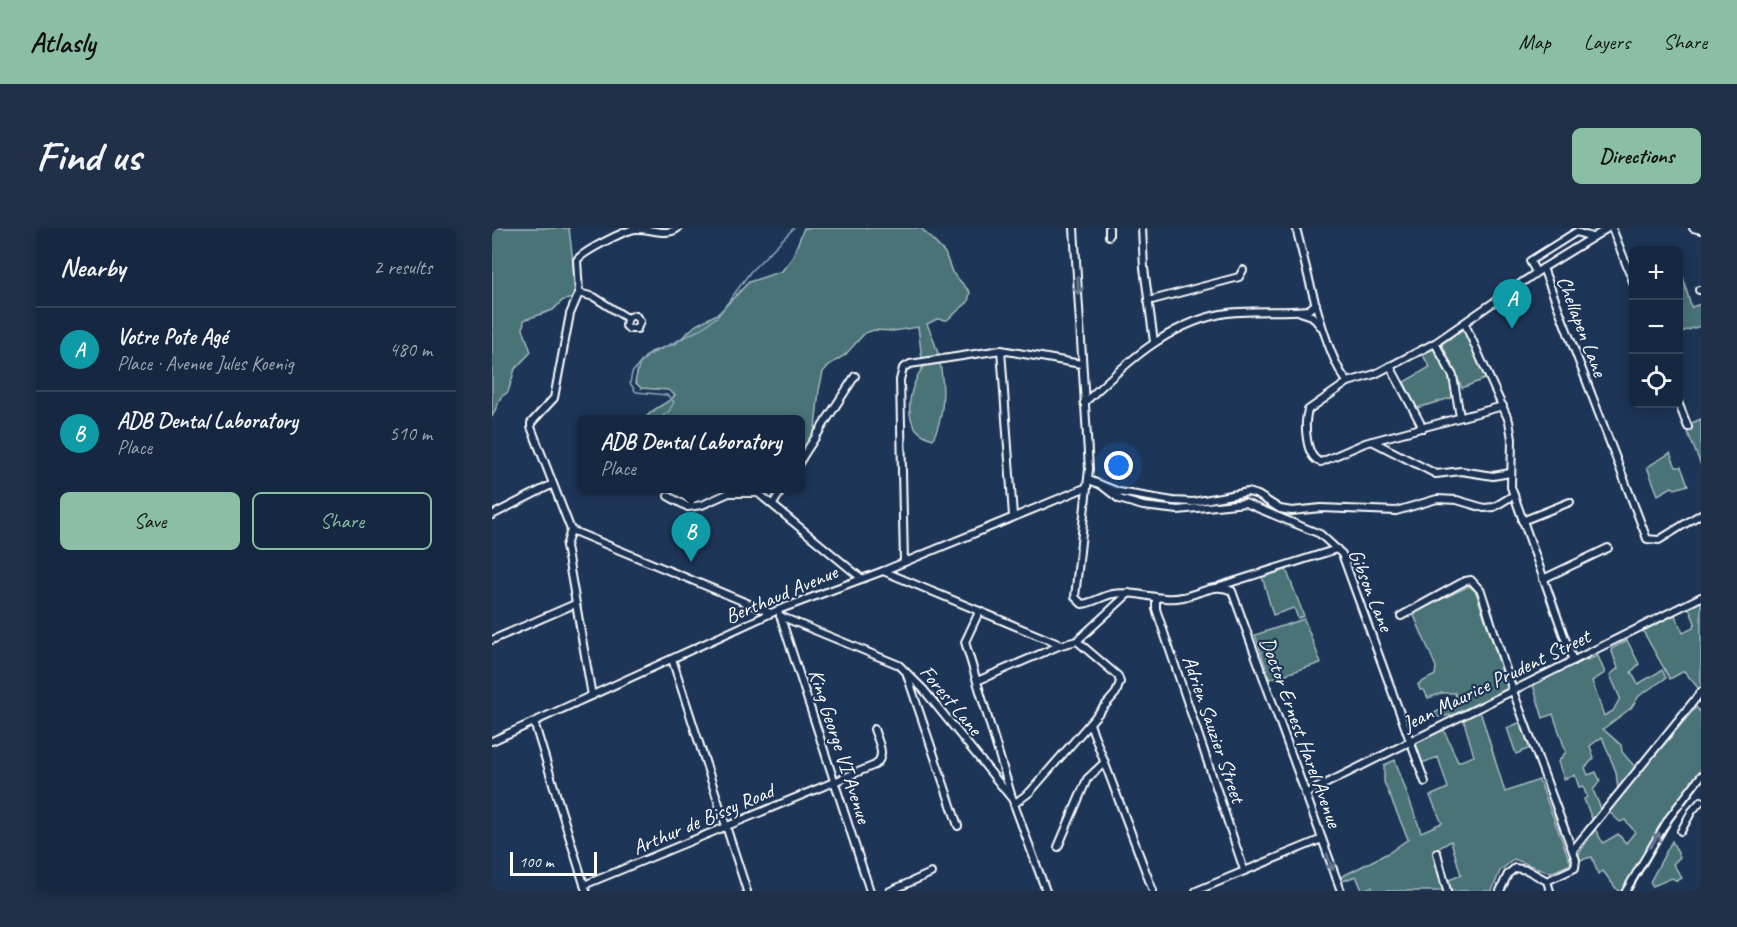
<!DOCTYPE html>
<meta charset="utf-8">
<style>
body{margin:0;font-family:Caveat,sans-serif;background:#1f3048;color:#f1f3f6}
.controls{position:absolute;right:18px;top:18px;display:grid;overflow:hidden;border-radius:9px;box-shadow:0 3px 15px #0003}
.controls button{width:54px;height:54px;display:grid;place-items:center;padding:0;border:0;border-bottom:2px solid #35445a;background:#162841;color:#f1f3f6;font:30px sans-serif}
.scale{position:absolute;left:18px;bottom:15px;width:87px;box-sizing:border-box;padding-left:6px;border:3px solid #fff;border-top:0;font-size:16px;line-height:21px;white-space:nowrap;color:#fff;-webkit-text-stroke:4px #1d3557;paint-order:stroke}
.you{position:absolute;left:627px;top:238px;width:21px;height:21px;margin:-15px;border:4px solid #fff;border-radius:50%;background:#1a73e8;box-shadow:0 0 0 9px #1a73e833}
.badge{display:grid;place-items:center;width:39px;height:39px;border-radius:50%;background:#8abfa5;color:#fff;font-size:20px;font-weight:700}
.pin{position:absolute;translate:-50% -50px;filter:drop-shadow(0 2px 3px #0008)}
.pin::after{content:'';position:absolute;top:32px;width:21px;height:18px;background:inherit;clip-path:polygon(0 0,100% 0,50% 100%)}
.popup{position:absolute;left:85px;top:187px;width:228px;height:78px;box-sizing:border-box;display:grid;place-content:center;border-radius:9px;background:#162841;filter:drop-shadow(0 2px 4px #0005);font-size:20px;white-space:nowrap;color:#9ea6b1}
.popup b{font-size:22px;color:#f1f3f6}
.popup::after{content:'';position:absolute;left:50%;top:100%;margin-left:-12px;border:12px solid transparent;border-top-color:#162841}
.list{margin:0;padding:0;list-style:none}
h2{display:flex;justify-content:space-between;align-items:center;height:78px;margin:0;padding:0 24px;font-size:26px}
h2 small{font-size:20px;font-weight:400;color:#9ea6b1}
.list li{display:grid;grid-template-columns:39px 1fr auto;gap:18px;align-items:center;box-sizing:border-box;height:84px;padding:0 24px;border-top:2px solid #35445a}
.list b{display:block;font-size:22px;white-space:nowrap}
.list p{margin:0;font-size:20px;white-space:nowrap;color:#9ea6b1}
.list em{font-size:20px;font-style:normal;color:#9ea6b1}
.actions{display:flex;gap:12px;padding:18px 24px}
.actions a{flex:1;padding:14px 0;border:2px solid #8abfa5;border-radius:9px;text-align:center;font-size:21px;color:#8abfa5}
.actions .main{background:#8abfa5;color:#111}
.icon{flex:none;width:33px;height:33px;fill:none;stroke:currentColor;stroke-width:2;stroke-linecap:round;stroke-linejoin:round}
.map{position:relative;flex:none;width:1209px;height:663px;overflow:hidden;border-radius:9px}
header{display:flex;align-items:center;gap:36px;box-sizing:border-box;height:84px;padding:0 30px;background:#8abfa5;color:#111}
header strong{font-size:28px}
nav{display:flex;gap:33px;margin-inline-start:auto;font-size:21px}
.intro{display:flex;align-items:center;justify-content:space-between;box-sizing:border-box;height:144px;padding:0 36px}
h1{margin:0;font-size:42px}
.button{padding:15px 27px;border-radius:9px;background:#8abfa5;color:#111;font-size:21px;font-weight:700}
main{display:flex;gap:36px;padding:0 36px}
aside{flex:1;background:#162841;border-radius:9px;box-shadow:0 3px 15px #0003}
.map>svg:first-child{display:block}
.green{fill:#4a7377;stroke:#a4b9bb;stroke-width:1.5}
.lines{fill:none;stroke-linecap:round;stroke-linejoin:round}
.stream{stroke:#8fa7ba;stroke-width:1.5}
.minor-casing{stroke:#fff;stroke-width:10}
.minor{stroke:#1d3557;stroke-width:6}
.tram{stroke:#fff;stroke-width:1.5}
.oneway{stroke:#6c7c92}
.labels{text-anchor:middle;stroke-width:4.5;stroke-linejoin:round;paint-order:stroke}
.street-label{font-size:21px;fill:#fff;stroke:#1d3557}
</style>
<header>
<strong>Atlasly</strong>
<nav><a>Map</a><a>Layers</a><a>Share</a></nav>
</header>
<div class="intro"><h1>Find us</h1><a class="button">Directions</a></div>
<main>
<aside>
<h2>Nearby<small>2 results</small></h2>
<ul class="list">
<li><span class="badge" style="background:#0f9aa8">A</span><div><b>Votre Pote Agé</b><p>Place · Avenue Jules Koenig</p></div><em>480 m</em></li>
<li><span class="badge" style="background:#0f9aa8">B</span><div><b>ADB Dental Laboratory</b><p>Place</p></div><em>510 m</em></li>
</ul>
<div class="actions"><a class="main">Save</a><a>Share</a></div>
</aside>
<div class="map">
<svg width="1209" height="663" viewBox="0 0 1209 663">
<rect width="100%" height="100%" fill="#1d3557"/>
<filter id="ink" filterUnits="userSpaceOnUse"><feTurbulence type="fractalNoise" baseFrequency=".0167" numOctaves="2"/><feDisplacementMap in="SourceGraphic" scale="12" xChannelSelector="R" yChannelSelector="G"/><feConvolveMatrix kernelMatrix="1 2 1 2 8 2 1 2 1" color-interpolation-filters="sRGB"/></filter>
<g filter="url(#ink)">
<g class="green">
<polygon points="0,0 77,0 85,70 71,72 61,82 32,92 31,101 39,124 23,141 16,164 9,169 0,189"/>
<path d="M312,0h117l24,25 7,19 18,20 -2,10 -21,18 -10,-1 -10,5c16,32 23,81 6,115 -34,-9 -25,-51 -10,-72l-5,-40 -25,4 -19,-1 -9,3 -20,22 -16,10 -6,7 -4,18 -6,57 -12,22 -1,-49 -155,-1c6,-11 22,-14 30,-24l-7,-5 -27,-2 -6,-6 4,-17 12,-13 25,-9 20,-18 23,-12 30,-31 33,-11 10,-13z"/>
<polygon points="1187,34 1199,79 1209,76 1209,98 1189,104 1186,104"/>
<polygon points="973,100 995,150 970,160 950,116"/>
<polygon points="943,119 965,168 925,180 912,154 938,139 930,126"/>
<polygon points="1209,191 1209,237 1193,198"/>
<polygon points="1178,225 1184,239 1189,239 1196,257 1183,261 1180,259 1166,267 1155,239"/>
<polygon points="794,341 812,388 806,390 802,380 781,387 770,348"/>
<polygon points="977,358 984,364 1016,461 960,487 945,489 942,485 965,474 963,465 950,465 936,470 932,462 928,462 926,456 943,447 944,439 921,385"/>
<polygon points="1209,372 1209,459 1207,461 1192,443 1178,451 1151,403 1183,387 1191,405 1201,400 1203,395 1196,378"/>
<polygon points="812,391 829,435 778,451 763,407"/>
<polygon points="1135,412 1147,436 1139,444 1146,456 1170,442 1174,450 1147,468 1139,480 1111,501 1129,517 1130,524 1144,540 1126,562 1124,544 1110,509 1098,518 1102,530 1093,540 1096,547 1104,544 1108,553 1101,562 1110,583 1101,593 1092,571 1095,569 1091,558 1087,559 1083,547 1072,551 1066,534 1074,524 1061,486 1051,490 1041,457 1083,436 1106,428 1113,445 1100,453 1112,488 1121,483 1128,470 1118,447 1126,440 1119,421"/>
<polygon points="1204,479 1209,485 1209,545 1170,594 1132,663 1126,663 1111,643 1106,646 1100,629 1088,632 1086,627 1103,601 1111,615 1126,606 1134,615 1143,604 1133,592 1128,594 1116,583"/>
<polygon points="988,483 1013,564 1047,552 1079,636 1058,645 1022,631 1008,643 1000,663 958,663 957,652 969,647 959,613 942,623 952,663 881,663 880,659 870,662 864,648 848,654 847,650 898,624 916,611 892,554 892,537 903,532 929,604 950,595 938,568 956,560 946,529 930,535 924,515 951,500 966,534 982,528 971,490"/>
<polygon points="1029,494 1038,520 1024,526 1015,500"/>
<polygon points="1180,613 1188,629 1181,636 1190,650 1185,653 1180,650 1161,658 1158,654"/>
</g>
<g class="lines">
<polyline class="stream" points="166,192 177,183 182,174 175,167 144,164 138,155 140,145 153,129 209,101 226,88 259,43 302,0"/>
<defs>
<g id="minor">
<path d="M186,0c-11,9 -28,0 -42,1 -11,1 -52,22 -59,31l2,33 -9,21 -16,84 -23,25v4l40,103 200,83"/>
<path d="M582,0l15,241 -14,128 7,7c11,-1 20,-8 31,-10 24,-4 46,8 70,3 17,-3 32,-15 49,-6l109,300"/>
<polyline points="617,0 617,8"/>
<polyline points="650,0 652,40 662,114"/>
<path d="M804,0c9,34 30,132 52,154l27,-8 60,-31 108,-75 65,-40"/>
<polyline points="1120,0 1142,56"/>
<polyline points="1201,0 1209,2"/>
<polyline points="1051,40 1155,311 1167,312 1209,286"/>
<polyline points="1044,44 1038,33 1084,4 1100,9"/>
<polyline points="1207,62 1209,62"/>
<polyline points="87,65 102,69 135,90 143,87 148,93 145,101 137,101 134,98 135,90"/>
<polyline points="656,73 747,49 751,42"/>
<polyline points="808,84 820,88 828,98"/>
<polyline points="973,96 1017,193 1020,211 1019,259 1081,433"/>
<polyline points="943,115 961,148 968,189"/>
<polyline points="509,122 521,288"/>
<polyline points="898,138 931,200"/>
<path d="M856,154l-40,28c-4,13 -3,48 13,52l44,-19 138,-37"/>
<polyline points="1186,174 1196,199"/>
<path d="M592,175c39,-37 81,-78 137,-89 27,-5 58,-1 87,-4l8,-6"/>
<polyline points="880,213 944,246 969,243 1001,248 1018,245"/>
<polyline points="308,233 363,148"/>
<polyline points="597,252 627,264 681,273 701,274 756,264 766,267 788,281 800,283 829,280 904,283 945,271 965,272 992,280 1002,279 1022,267"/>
<polyline points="609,257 627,271 651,278 686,282 753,275 828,306 850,326 933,554"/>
<polyline points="176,268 196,279 210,277 237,265 266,265 369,350"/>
<polyline points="281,276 291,260"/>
<polyline points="0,287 61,256"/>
<polyline points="1030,293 1078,274"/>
<polyline points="79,302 74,318 100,468"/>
<polyline points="412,334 408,152 411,140 418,136 509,122 589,136"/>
<polyline points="391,343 569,417 585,413"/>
<polyline points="1051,351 1116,320"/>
<polyline points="728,358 845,321"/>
<polyline points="664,370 664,381 752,642"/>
<polyline points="487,384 473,414 522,576 554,663"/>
<polyline points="288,387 378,663"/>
<polyline points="288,388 407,437 431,461 521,572"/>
<polyline points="909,388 973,353 979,352 989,363 1021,463 1084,632 1083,640 1055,653"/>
<polyline points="0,412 83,376"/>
<polyline points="180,431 255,663"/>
<polyline points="415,447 466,598"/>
<polyline points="485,453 569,417"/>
<polyline points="42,494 94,663"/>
<polyline points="598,496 661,663"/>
<polyline points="0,513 286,382 391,343 595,259"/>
<polyline points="813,566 1209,369"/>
<polyline points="522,576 538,564 624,465 628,454 626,448 585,413 637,365"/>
<polyline points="1189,603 1200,583 1209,573"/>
<polyline points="566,619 595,551 613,534"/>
<polyline points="1081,622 1209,464"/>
<polyline points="945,625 955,663"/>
<path d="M92,657l291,-120c12,-10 3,-23 -1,-36"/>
<polyline points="398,663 439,645"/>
<polyline points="704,663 830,611"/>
<polyline points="1008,663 1016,646 1023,640 1035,642 1055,653 1058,663"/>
<polyline points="1134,663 1177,590 1209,548"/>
</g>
</defs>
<use href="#minor" class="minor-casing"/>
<use href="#minor" class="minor"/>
<polyline class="tram" points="1138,663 1180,592 1209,554"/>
</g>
<defs><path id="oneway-shaft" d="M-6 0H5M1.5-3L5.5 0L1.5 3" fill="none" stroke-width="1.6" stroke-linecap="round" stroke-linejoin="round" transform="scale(1.5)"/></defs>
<g class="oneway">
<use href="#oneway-shaft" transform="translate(586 58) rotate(87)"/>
<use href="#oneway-shaft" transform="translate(1163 612) rotate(-57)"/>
<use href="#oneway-shaft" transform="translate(838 634) rotate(70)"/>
</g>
</g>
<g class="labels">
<g class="street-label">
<text transform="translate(1090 98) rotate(69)" y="7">Chellapen Lane</text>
<text transform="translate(879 362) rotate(68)" y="7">Gibson Lane</text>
<text transform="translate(289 366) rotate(-23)" y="7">Berthaud Avenue</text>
<text transform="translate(1004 452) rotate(-26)" y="7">Jean Maurice Prudent Street</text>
<text transform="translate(459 472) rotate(50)" y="7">Forest Lane</text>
<text transform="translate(722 501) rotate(71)" y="7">Adrien Sauzier Street</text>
<text transform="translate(809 504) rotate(70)" y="7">Doctor Ernest Harel Avenue</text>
<text transform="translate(348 518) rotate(72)" y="7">King George VI Avenue</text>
<text transform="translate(211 591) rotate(-23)" y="7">Arthur de Bissy Road</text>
</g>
</g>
</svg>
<div class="controls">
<button>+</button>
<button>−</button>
<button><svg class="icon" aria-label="locate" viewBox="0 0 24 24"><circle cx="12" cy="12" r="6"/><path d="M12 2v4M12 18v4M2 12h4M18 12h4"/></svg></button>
</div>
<div class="scale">100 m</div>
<div class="you"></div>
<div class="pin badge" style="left:1020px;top:101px;background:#0f9aa8">A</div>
<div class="pin badge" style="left:199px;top:334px;background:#0f9aa8">B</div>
<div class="popup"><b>ADB Dental Laboratory</b>Place</div>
</div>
</main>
